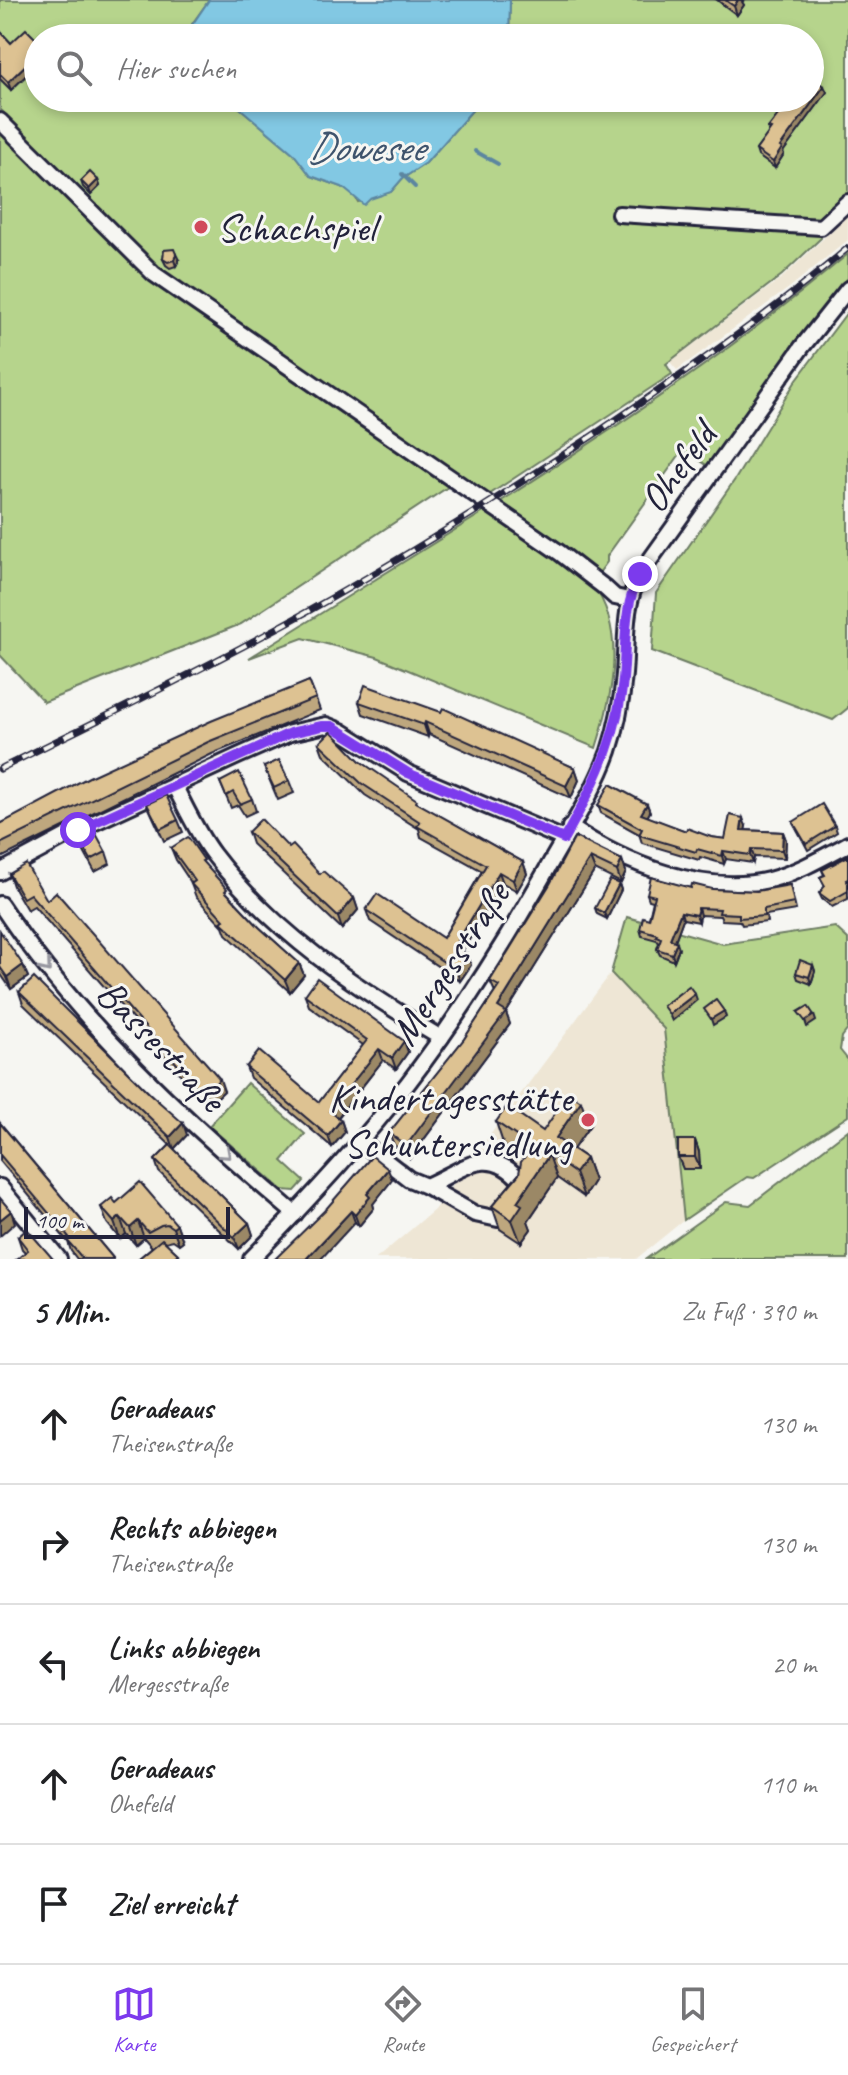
<!DOCTYPE html>
<html lang="de">
<meta charset="utf-8">
<style>
body{margin:0;font-family:Caveat,sans-serif;background:#f2f2f2;color:#202124}
.scale{position:absolute;left:24px;bottom:20px;width:206px;box-sizing:border-box;padding-left:8px;border:4px solid #22223b;border-top:0;font-size:22px;line-height:28px;white-space:nowrap;color:#22223b;-webkit-text-stroke:6px #f6f6f2;paint-order:stroke}
.stop{position:absolute;width:24px;height:24px;margin:-18px;border:6px solid #7c3aed;border-radius:50%;background:#fff}
.stop.end{background:#7c3aed;border-color:#fff;box-shadow:0 2px 8px #0008}
.list{margin:0;padding:0;list-style:none}
h2{display:flex;justify-content:space-between;align-items:center;height:104px;margin:0;padding:0 32px;font-size:34px}
h2 small{font-size:26px;font-weight:400;color:#757577}
.list li{display:grid;grid-template-columns:52px 1fr auto;gap:24px;align-items:center;box-sizing:border-box;height:120px;padding:0 32px;border-top:2px solid #e0e0e0}
.list b{display:block;font-size:30px;white-space:nowrap}
.list p{margin:0;font-size:26px;white-space:nowrap;color:#757577}
.list em{font-size:26px;font-style:normal;color:#757577}
.icon{flex:none;width:44px;height:44px;fill:none;stroke:currentColor;stroke-width:2;stroke-linecap:round;stroke-linejoin:round}
.map{position:relative;flex:none;width:848px;height:1259px;overflow:hidden}
.search{position:absolute;background:#fff;box-shadow:0 4px 12px #0003;left:24px;right:24px;top:24px;height:88px;display:flex;align-items:center;gap:20px;box-sizing:border-box;padding:0 28px;border-radius:44px;color:#757577;font-size:30px}
.sheet{height:704px;background:#fff}
nav{display:flex;justify-content:space-around;align-items:center;box-sizing:border-box;height:112px;border-top:2px solid #e0e0e0;background:#fff;font-size:22px;color:#757577}
nav a{display:grid;justify-items:center;gap:4px}
nav .on{color:#7c3aed}
.map>svg:first-child{display:block}
.built{fill:#eee6d5}
.green{fill:#b6d48c;stroke:#6c7b64;stroke-width:2}
.water{fill:#82c8e3;stroke:#5c86a0;stroke-width:2}
.lines{fill:none;stroke-linecap:round;stroke-linejoin:round}
.stream{stroke:#5c86a0;stroke-width:4}
.minor-casing{stroke:#22223b;stroke-width:20}
.minor{stroke:#f6f6f2;stroke-width:14}
.rail-casing{stroke:#22223b;stroke-width:7}
.rail{stroke:#f6f6f2;stroke-width:4;stroke-dasharray:12;stroke-linecap:butt}
.wall{fill:#bea77e;stroke:#22223b;stroke-width:2}
.shaded-wall{fill:#9b8866;stroke:#22223b;stroke-width:2}
.building{fill:#ddc292;stroke:#22223b;stroke-width:2}
.oneway{stroke:#9797a0}
.route{stroke:#7c3aed;stroke-width:10}
.poi-dot{fill:#d1495b;stroke:#f6f6f2;stroke-width:3}
.labels{text-anchor:middle;stroke-width:6;stroke-linejoin:round;paint-order:stroke}
.poi-label{font-size:40px;fill:#22223b;stroke:#f6f6f2;text-anchor:start}
.street-label{font-size:40px;fill:#22223b;stroke:#f6f6f2}
.water-label{font-size:42px;font-style:italic;fill:#3f546d;stroke:#f6f6f2}
</style>
<div class="map">
<svg width="848" height="1259" viewBox="0 0 848 1259">
<rect width="100%" height="100%" fill="#f6f6f2"/>
<filter id="ink" filterUnits="userSpaceOnUse"><feTurbulence type="fractalNoise" baseFrequency=".0125" numOctaves="2"/><feDisplacementMap in="SourceGraphic" scale="16" xChannelSelector="R" yChannelSelector="G"/><feConvolveMatrix kernelMatrix="1 2 1 2 8 2 1 2 1" color-interpolation-filters="sRGB"/></filter>
<g filter="url(#ink)">
<g class="built">
<polygon points="848,215 848,240 789,288 677,370 670,362 784,276"/>
<polygon points="611,973 664,1029 684,1220 636,1259 376,1259 434,1210"/>
</g>
<g class="green">
<polygon points="0,0 209,0 192,24 195,38 38,38 38,98 228,98 293,153 311,176 342,187 354,195 358,202 391,192 402,179 426,163 483,98 810,98 810,38 509,38 510,0 848,0 848,196 821,221 821,238 782,275 666,364 672,374 484,498 383,429 159,269 0,109"/>
<polygon points="0,132 150,279 448,487 241,624 44,702 0,655"/>
<path d="M848,254v24l-41,51 -99,137 -21,-14 -7,2 -73,102v6l-8,11 -7,-1 -97,-67c122,-78 242,-158 353,-251z"/>
<polygon points="848,311 848,708 833,720 652,651 656,593 736,478 797,379"/>
<path d="M487,510l106,75c34,46 19,113 3,163l-219,-91 -74,-19 -54,20z"/>
<polygon points="627,917 723,944 835,927 848,939 848,1029 842,1037 840,1050 848,1060 848,1116 754,1178 747,1177 684,1220 664,1029 611,973"/>
<polygon points="247,1083 305,1134 282,1161 304,1181 295,1191 283,1190 209,1126"/>
<polygon points="848,1130 848,1259 646,1259 726,1202 750,1205"/>
</g>
<g class="water">
<polygon points="209,0 510,0 509,38 195,38 192,25"/>
<polygon points="228,98 483,98 426,163 402,179 391,192 370,199 364,205 342,187 311,176 293,153"/>
</g>
<g class="lines">
<g class="stream">
<polyline points="475,151 498,164"/>
<polyline points="402,174 415,187"/>
</g>
<defs>
<g id="minor">
<polyline points="0,121 154,274 560,553 604,587 615,597 629,600"/>
<polyline points="619,214 821,227 848,202"/>
<path d="M174,785c12,23 23,48 39,69 60,79 144,134 228,184"/>
<path d="M570,827c54,36 133,69 199,53 29,-8 53,-22 79,-36"/>
<polyline points="0,872 78,830 238,756 290,733 326,725 341,731 408,773 564,839"/>
<path d="M0,904c79,119 187,218 295,310"/>
<path d="M360,1141l49,38 17,7c36,-15 61,-43 94,-6v12"/>
<polyline points="426,1186 475,1214 498,1219 508,1209"/>
<polyline points="0,1187 59,1259"/>
<path d="M251,1259c55,-56 109,-114 157,-176 52,-68 97,-140 139,-214 21,-38 47,-76 62,-118 8,-24 13,-52 15,-77 3,-36 -1,-67 16,-100l162,-227 46,-58"/>
</g>
</defs>
<use href="#minor" class="minor-casing"/>
<use href="#minor" class="minor"/>
<defs>
<path id="rail" d="M0,769c90,-45 181,-89 270,-137 112,-60 219,-128 325,-198 87,-59 173,-118 253,-186"/>
</defs>
<use href="#rail" class="rail-casing"/>
<use href="#rail" class="rail"/>
</g>
<g class="wall">
<polygon points="717,0 744,0 742,2 744,5 737,15"/>
<polygon points="0,31 11,43 38,41 38,64 11,90 0,79"/>
<polygon points="827,92 783,152 784,154 775,168 758,156 756,150 770,131 768,128"/>
<polygon points="98,180 100,186 91,195 83,187 81,181"/>
<polygon points="163,259 179,260 176,266 170,268 166,265"/>
<polygon points="309,681 320,710 212,754 1,858 0,824"/>
<polygon points="359,702 441,712 575,768 579,780 571,798 429,734 428,737 363,714"/>
<polygon points="319,743 360,761 418,804 523,862 527,874 517,891 503,883 462,951 471,965 460,981 370,921 366,910 443,938 482,871 421,837 419,829 365,795 323,754"/>
<polygon points="264,767 289,781 294,793 278,800"/>
<polygon points="220,782 252,799 256,811 245,816 238,805 231,808"/>
<polygon points="147,804 178,820 183,832 164,841"/>
<polygon points="647,804 650,812 647,817 686,831 711,837 725,839 746,826 745,830 783,832 786,840 785,858 754,857 753,863 726,859 724,864 700,857 699,860 642,843 639,834 601,813 598,805"/>
<polygon points="793,822 835,826 837,832 808,850"/>
<polygon points="248,832 289,848 320,874 354,898 358,910 342,929 252,844"/>
<polygon points="575,837 622,860 626,872 621,883 595,870 506,1013 510,1024 410,1158 394,1145 389,1133 464,1039 495,992 490,981 550,884"/>
<polygon points="79,838 106,852 110,864 95,872 83,850"/>
<polygon points="171,848 206,866 229,895 259,927 299,963 304,975 290,992 226,934 223,926 196,897 191,884 192,884 176,860"/>
<polygon points="848,856 848,899 832,907 822,899 819,893 825,887 820,877 824,875 822,870"/>
<polygon points="9,874 47,900 224,1091 208,1106 34,906 27,910 13,886"/>
<polygon points="619,884 621,890 607,919 597,914 595,908"/>
<polygon points="790,885 796,910 766,915 767,922 742,925 740,921 722,920 720,916 700,915 699,922 683,919 675,941 679,948 674,961 660,955 657,949 659,943 657,940 642,936 640,929 649,919 653,901 649,900 647,894 691,888 757,891"/>
<polygon points="0,931 28,977 11,989 0,973"/>
<polygon points="813,965 815,971 811,984 798,979 796,973"/>
<polygon points="19,992 187,1135 174,1149 249,1223 253,1235 239,1249 159,1172 155,1160 170,1145 23,1004"/>
<polygon points="305,995 404,1041 408,1052 396,1069 383,1060 338,1118 341,1120 345,1132 332,1147 250,1078 246,1067 319,1102 363,1045 309,1006"/>
<polygon points="496,1122 543,1131 590,1125 573,1149 586,1158 594,1181 584,1197 557,1178 528,1221 531,1229 521,1243 500,1229 492,1206 519,1174 524,1159 504,1146"/>
<polygon points="0,1123 113,1258 113,1259 77,1259 71,1251 68,1242 0,1161"/>
<polygon points="695,1140 699,1152 700,1169 683,1169 678,1157"/>
<polygon points="392,1180 373,1204 374,1208 359,1226 355,1222 326,1209"/>
<polygon points="116,1203 177,1225 183,1241 179,1244 173,1240 165,1242 178,1254 180,1259 138,1259 152,1247 144,1238 136,1245 126,1234 120,1239 107,1223 101,1207"/>
<polygon points="18,1237 53,1259 25,1252 22,1249"/>
</g>
<g class="shaded-wall">
<polygon points="738,0 744,0 742,2 744,5 737,15 734,6"/>
<polygon points="38,53 38,64 11,90 8,82"/>
<polygon points="824,86 827,92 783,152 784,154 775,168 773,162 780,147"/>
<polygon points="98,180 100,186 91,195 89,189"/>
<polygon points="176,254 179,260 176,266 174,260"/>
<polygon points="425,722 429,734 428,737 424,725"/>
<polygon points="575,768 579,780 571,798 566,786"/>
<polygon points="647,804 650,812 644,822 641,814"/>
<polygon points="743,818 746,826 744,838 741,830"/>
<polygon points="783,832 786,840 785,858 782,850"/>
<polygon points="751,849 754,857 753,863 750,855"/>
<polygon points="723,851 726,859 724,864 722,856"/>
<polygon points="590,858 595,870 506,1013 510,1024 410,1158 406,1146 498,1007"/>
<polygon points="622,860 626,872 621,883 617,871"/>
<polygon points="523,862 527,874 517,891 513,880"/>
<polygon points="499,872 503,883 459,957 455,946"/>
<polygon points="619,884 621,890 607,919 604,913"/>
<polygon points="354,898 358,910 342,929 338,917"/>
<polygon points="698,908 700,915 699,922 696,915"/>
<polygon points="681,912 683,919 673,946 670,939"/>
<polygon points="677,942 679,948 674,961 672,954"/>
<polygon points="467,954 471,965 460,981 456,970"/>
<polygon points="299,963 304,975 290,992 285,980"/>
<polygon points="23,965 28,977 11,989 7,977"/>
<polygon points="813,965 815,971 811,984 809,977"/>
<polygon points="695,994 697,1000 672,1021 669,1014"/>
<polygon points="724,1011 726,1017 713,1025 711,1019"/>
<polygon points="814,1015 816,1021 807,1027 805,1021"/>
<polygon points="404,1041 408,1052 396,1069 392,1058"/>
<polygon points="379,1049 383,1060 334,1122 330,1111"/>
<polygon points="220,1079 224,1091 208,1106 203,1094"/>
<polygon points="581,1101 590,1125 565,1161 556,1138"/>
<polygon points="341,1120 345,1132 332,1147 328,1136"/>
<polygon points="183,1123 187,1135 174,1149 170,1137"/>
<polygon points="695,1140 699,1152 700,1169 695,1157"/>
<polygon points="549,1155 557,1178 528,1221 531,1229 521,1243 512,1220 517,1202"/>
<polygon points="586,1158 594,1181 584,1197 575,1173"/>
<polygon points="388,1169 392,1180 373,1204 374,1208 359,1226 355,1215 367,1194"/>
<polygon points="11,1211 15,1223 0,1236 0,1220"/>
<polygon points="351,1211 355,1222 321,1259 306,1259"/>
<polygon points="120,1217 126,1234 120,1239 114,1222"/>
<polygon points="138,1221 144,1238 136,1245 130,1228"/>
<polygon points="249,1223 253,1235 239,1249 234,1237"/>
<polygon points="177,1225 183,1241 179,1244 173,1228"/>
</g>
<g class="building">
<polygon points="725,0 738,0 734,6"/>
<polygon points="26,29 38,41 38,53 8,82 0,74 0,31 11,43"/>
<polygon points="810,75 824,86 780,147 782,148 773,162 756,150 771,129 768,128 791,98 810,98"/>
<polygon points="90,172 98,180 89,189 81,181"/>
<polygon points="174,249 176,254 174,260 168,262 163,259 164,250"/>
<polygon points="309,681 316,698 208,742 0,844 0,824 89,777 211,721"/>
<polygon points="365,685 441,712 443,708 575,768 566,786 425,722 424,725 359,702"/>
<polygon points="331,731 360,761 417,800 416,802 523,862 513,880 499,872 455,946 467,954 456,970 366,910 377,894 443,938 486,865 417,826 420,822 361,783 319,743"/>
<polygon points="279,760 289,781 274,788 264,767"/>
<polygon points="239,772 252,799 240,804 233,792 226,796 220,782"/>
<polygon points="610,784 647,804 641,814 686,831 687,828 711,837 725,839 730,815 743,818 741,830 783,832 782,850 751,849 750,855 723,851 722,856 697,849 696,852 639,835 642,829 598,805"/>
<polygon points="166,795 178,820 160,829 147,804"/>
<polygon points="822,804 835,826 806,844 793,822"/>
<polygon points="261,819 289,848 293,845 320,874 323,871 354,898 338,917 248,832"/>
<polygon points="94,830 106,852 91,860 79,838"/>
<polygon points="188,837 204,860 202,861 227,889 225,891 259,927 299,963 285,980 221,922 224,920 191,884 195,881 171,848"/>
<polygon points="575,837 622,860 617,871 590,858 498,1007 506,1012 406,1146 389,1133 464,1039 499,986 490,981 550,884"/>
<polygon points="848,856 848,879 846,880 848,883 848,891 830,901 819,893 825,886 820,877 825,875 822,870"/>
<polygon points="26,864 47,900 56,892 220,1079 203,1094 30,894 23,898 9,874"/>
<polygon points="651,877 691,888 692,884 712,889 757,891 790,885 794,903 764,909 764,916 739,918 739,914 719,913 720,909 698,908 696,915 681,912 670,939 677,942 672,954 657,949 661,938 656,936 657,934 640,929 643,917 649,919 655,896 647,894"/>
<polygon points="610,880 619,884 604,913 595,908"/>
<polygon points="0,931 23,965 7,977 0,967"/>
<polygon points="800,960 813,965 809,977 796,973"/>
<polygon points="34,978 149,1093 183,1123 170,1137 19,992"/>
<polygon points="317,978 404,1041 392,1058 379,1049 330,1111 341,1120 328,1136 246,1067 259,1051 319,1102 367,1040 305,995"/>
<polygon points="689,986 695,994 669,1014 663,1006"/>
<polygon points="716,1000 724,1011 711,1019 704,1009"/>
<polygon points="808,1006 814,1015 805,1021 798,1012"/>
<polygon points="569,1093 581,1101 556,1138 586,1158 575,1173 549,1155 517,1202 522,1205 512,1220 492,1206 519,1174 521,1162 532,1147 496,1122 507,1106 543,1131"/>
<polygon points="0,1123 113,1258 111,1259 83,1259 66,1239 69,1237 0,1155"/>
<rect x="678" y="1140" width="17" height="17"/>
<polygon points="170,1145 249,1223 234,1237 155,1160"/>
<polygon points="372,1156 388,1169 367,1194 370,1197 355,1215 351,1211 306,1259 275,1259 326,1209"/>
<polygon points="140,1182 177,1225 173,1228 167,1224 161,1225 148,1232 138,1221 130,1228 120,1217 114,1222 101,1207 112,1198 116,1203"/>
<polygon points="0,1198 11,1211 0,1220"/>
<polygon points="27,1229 53,1259 17,1259 28,1250 18,1237"/>
<polygon points="162,1239 178,1254 172,1259 138,1259"/>
</g>
<defs><path id="oneway-chevron" d="M-2-3.5L2.5 0L-2 3.5" fill="none" stroke-width="1.6" stroke-linecap="round" stroke-linejoin="round" transform="scale(2)"/></defs>
<g class="oneway">
<use href="#oneway-chevron" transform="translate(46 967) rotate(50)"/>
<use href="#oneway-chevron" transform="translate(226 1154) rotate(42)"/>
</g>
</g>
<g class="lines" filter="url(#ink)">
<path class="route" d="M78,830l212,-97 32,-7h10l76,47 156,66c26,-46 49,-91 57,-144 7,-41 -1,-83 19,-121"/>
</g>
<g class="poi-dot">
<circle cx="201" cy="227" r="8"/>
<circle cx="588" cy="1120" r="8"/>
</g>
<g class="labels">
<g class="poi-label">
<text x="217" y="241">Schachspiel</text>
<text x="572" y="1111" text-anchor="end">Kindertagesstätte<tspan x="572" dy="46">Schuntersiedlung</tspan></text>
</g>
<g class="street-label">
<text transform="translate(677 467) rotate(-54)" y="14">Ohefeld</text>
<text transform="translate(449 963) rotate(-57)" y="14">Mergesstraße</text>
<text transform="translate(162 1045) rotate(46)" y="14">Bassestraße</text>
</g>
<g class="water-label">
<text x="365" y="161">Dowesee</text>
</g>
</g>
</svg>
<div class="scale">100 m</div>
<div class="stop" style="left:78px;top:830px"></div>
<div class="stop end" style="left:640px;top:574px"></div>
<div class="search"><svg class="icon" aria-label="search" viewBox="0 0 24 24"><circle cx="10" cy="10" r="6"/><path d="M15 15l6 6"/></svg>Hier suchen</div>
</div>
<section class="sheet">
<h2>5 Min.<small>Zu Fuß · 390 m</small></h2>
<ul class="list">
<li><svg class="icon" aria-label="ahead" viewBox="0 0 24 24"><path d="M12 20V5M6 11l6-6 6 6"/></svg><div><b>Geradeaus</b><p>Theisenstraße</p></div><em>130 m</em></li>
<li><svg class="icon" aria-label="right" viewBox="0 0 24 24"><path d="M7 20v-9h11M14 6l5 5-5 5"/></svg><div><b>Rechts abbiegen</b><p>Theisenstraße</p></div><em>130 m</em></li>
<li><svg class="icon" aria-label="left" viewBox="0 0 24 24"><path d="M17 20v-9H6M10 6l-5 5 5 5"/></svg><div><b>Links abbiegen</b><p>Mergesstraße</p></div><em>20 m</em></li>
<li><svg class="icon" aria-label="ahead" viewBox="0 0 24 24"><path d="M12 20V5M6 11l6-6 6 6"/></svg><div><b>Geradeaus</b><p>Ohefeld</p></div><em>110 m</em></li>
<li><svg class="icon" aria-label="arrive" viewBox="0 0 24 24"><path d="M6 21V4h12l-3 4 3 4H6"/></svg><div><b>Ziel erreicht</b></div></li>
</ul>
</section>
<nav>
<a class="on"><svg class="icon" aria-label="map" viewBox="0 0 24 24"><path d="M3 6l6-2 6 2 6-2v14l-6 2-6-2-6 2zM9 4v14M15 6v14"/></svg>Karte</a>
<a><svg class="icon" aria-label="directions" viewBox="0 0 24 24"><path d="M12 3l9 9-9 9-9-9zM9 14v-3h6M13 9l2 2-2 2"/></svg>Route</a>
<a><svg class="icon" aria-label="saved" viewBox="0 0 24 24"><path d="M7 4h10v16l-5-4-5 4z"/></svg>Gespeichert</a>
</nav>
